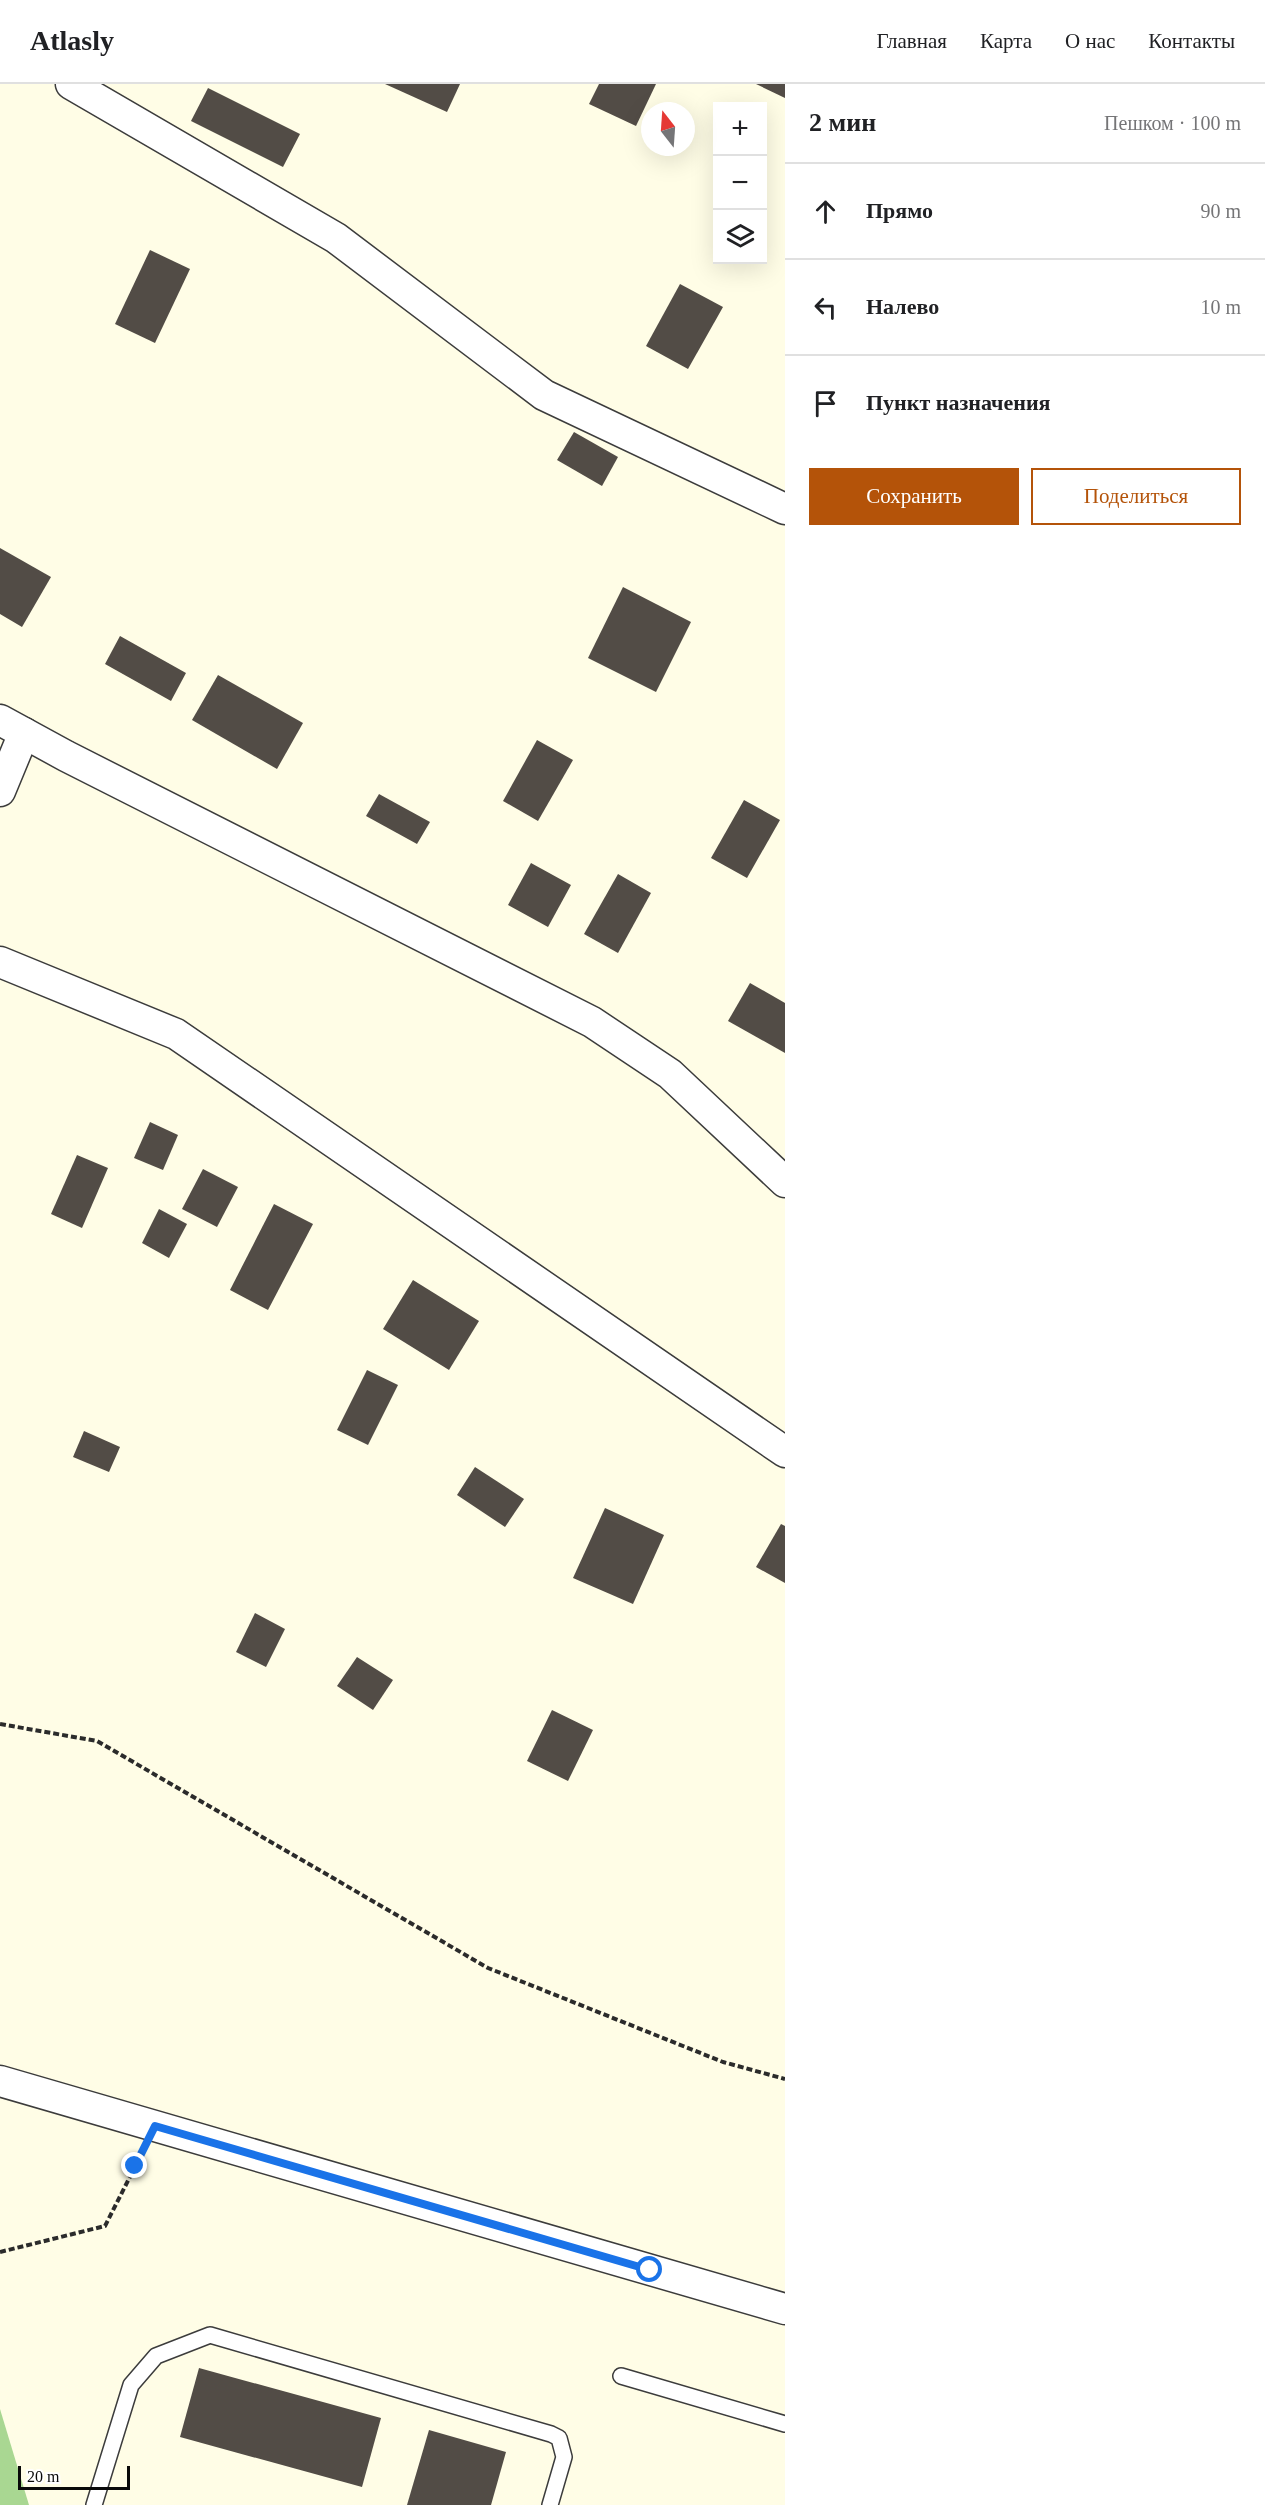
<!DOCTYPE html>
<html lang="ru">
<meta charset="utf-8">
<style>
body{margin:0;font-family:"Times New Roman",serif;background:#f6f6f6;color:#202124}
.controls{position:absolute;right:18px;top:18px;display:grid;overflow:hidden;border-radius:0px;box-shadow:0 6px 24px #0002}
.controls button{width:54px;height:54px;display:grid;place-items:center;padding:0;border:0;border-bottom:2px solid #e0e0e0;background:#fff;color:#202124;font:30px sans-serif}
.compass{position:absolute;left:641px;top:18px;width:54px;height:54px;border-radius:50%;background:#fff;box-shadow:0 6px 24px #0002;rotate:343deg}
.scale{position:absolute;left:18px;bottom:15px;width:112px;box-sizing:border-box;padding-left:6px;border:3px solid #090909;border-top:0;font-size:16px;line-height:21px;white-space:nowrap;color:#090909;-webkit-text-stroke:4px #fff;paint-order:stroke}
.stop{position:absolute;width:18px;height:18px;margin:-14px;border:4px solid #1a73e8;border-radius:50%;background:#fff}
.stop.end{background:#1a73e8;border-color:#fff;box-shadow:0 2px 6px #0008}
.list{margin:0;padding:0;list-style:none}
h2{display:flex;justify-content:space-between;align-items:center;height:78px;margin:0;padding:0 24px;font-size:26px}
h2 small{font-size:20px;font-weight:400;color:#757577}
.list li{display:grid;grid-template-columns:39px 1fr auto;gap:18px;align-items:center;box-sizing:border-box;height:96px;padding:0 24px;border-top:2px solid #e0e0e0}
.list b{display:block;font-size:22px;white-space:nowrap}
.list em{font-size:20px;font-style:normal;color:#757577}
.actions{display:flex;gap:12px;padding:18px 24px}
.actions a{flex:1;padding:14px 0;border:2px solid #b45309;border-radius:0px;text-align:center;font-size:21px;color:#b45309}
.actions .main{background:#b45309;color:#fff}
.icon{flex:none;width:33px;height:33px;fill:none;stroke:currentColor;stroke-width:2;stroke-linecap:round;stroke-linejoin:round}
.map{position:relative;flex:none;width:785px;height:2421px;overflow:hidden}
header{display:flex;align-items:center;gap:36px;box-sizing:border-box;height:84px;padding:0 30px;background:#fff;border-bottom:2px solid #e0e0e0}
header strong{font-size:28px}
nav{display:flex;gap:33px;margin-inline-start:auto;font-size:21px}
main{display:flex}
aside{flex:1;background:#fff}
.map>svg:first-child{display:block}
.forest{fill:#a9d792}
.building{fill:#524c46}
.lines{fill:none;stroke-linecap:round;stroke-linejoin:round}
.lane-casing{stroke:#3c3c3c;stroke-width:18}
.street-casing{stroke:#3c3c3c;stroke-width:33}
.path{stroke:#2b2b2b;stroke-width:4;stroke-dasharray:6 3;stroke-linecap:butt}
.lane{stroke:#fff;stroke-width:15}
.street{stroke:#fff;stroke-width:30}
.route{stroke:#1a73e8;stroke-width:8}
</style>
<header>
<strong>Atlasly</strong>
<nav><a>Главная</a><a>Карта</a><a>О нас</a><a>Контакты</a></nav>
</header>
<main>
<div class="map">
<svg width="785" height="2421" viewBox="0 0 785 2421">
<rect width="100%" height="100%" fill="#fffde6"/>
<polygon class="forest" points="0,2325 29,2421 0,2421"/>
<g class="building">
<polygon points="385,0 460,0 447,28"/>
<polygon points="599,0 656,0 636,42 589,20"/>
<polygon points="756,0 785,0 785,14"/>
<polygon points="208,4 300,50 283,83 191,37"/>
<polygon points="150,166 190,185 155,259 115,240"/>
<polygon points="680,200 723,223 688,285 646,262"/>
<polygon points="574,348 618,373 602,402 557,376"/>
<polygon points="0,464 51,493 22,543 0,530"/>
<polygon points="623,503 691,538 656,608 588,574"/>
<polygon points="120,552 186,589 171,617 105,580"/>
<polygon points="218,591 303,639 277,685 192,636"/>
<polygon points="537,656 573,676 538,737 503,717"/>
<polygon points="379,710 430,738 417,760 366,732"/>
<polygon points="744,716 780,736 747,794 711,774"/>
<polygon points="531,779 571,801 548,843 508,821"/>
<polygon points="618,790 651,809 618,869 584,850"/>
<polygon points="750,899 785,919 785,969 728,937"/>
<polygon points="150,1038 178,1051 163,1086 134,1074"/>
<polygon points="77,1071 108,1084 82,1144 51,1130"/>
<polygon points="203,1085 238,1103 217,1143 182,1125"/>
<polygon points="274,1120 313,1140 268,1226 230,1206"/>
<polygon points="159,1125 187,1140 169,1174 142,1159"/>
<polygon points="413,1196 479,1237 449,1286 383,1245"/>
<polygon points="367,1286 398,1301 368,1361 337,1346"/>
<polygon points="84,1347 120,1363 109,1388 73,1373"/>
<polygon points="475,1383 524,1415 505,1443 457,1411"/>
<polygon points="605,1424 664,1451 633,1520 573,1494"/>
<polygon points="781,1440 785,1442 785,1499 756,1483"/>
<polygon points="255,1529 285,1545 266,1583 236,1568"/>
<polygon points="357,1573 393,1596 373,1626 337,1602"/>
<polygon points="552,1626 593,1646 568,1697 527,1677"/>
<polygon points="199,2284 381,2334 362,2403 180,2353"/>
<polygon points="429,2346 506,2368 491,2421 407,2421"/>
</g>
<g class="lines">
<defs>
<g id="lane">
<polyline points="621,2292 785,2340"/>
<polyline points="94,2421 131,2301 156,2272 210,2251 551,2350 559,2354 564,2373 550,2421"/>
</g>
<g id="street">
<polyline points="71,0 336,154 544,311 785,425"/>
<polyline points="0,636 66,672 592,938 670,990 785,1098"/>
<polyline points="0,707 24,649"/>
<polyline points="0,878 176,950 785,1368"/>
<polyline points="0,1997 785,2225"/>
</g>
</defs>
<use href="#lane" class="lane-casing"/>
<use href="#street" class="street-casing"/>
<g class="path">
<polyline points="0,1640 97,1657 488,1884 723,1978 785,1995"/>
<polyline points="0,2168 105,2142 140,2073"/>
</g>
<use href="#lane" class="lane"/>
<use href="#street" class="street"/>
</g>
<g class="lines">
<polyline class="route" points="135,2082 155,2042 650,2186"/>
</g>
</svg>
<div class="controls">
<button>+</button>
<button>−</button>
<button><svg class="icon" aria-label="layers" viewBox="0 0 24 24"><path d="M12 4l9 5-9 5-9-5zM3 14l9 5 9-5"/></svg></button>
</div>
<svg class="compass" viewBox="-18 -18 36 36"><path d="M0-13l5 13h-10z" fill="#e53935"/><path d="M0 13l5-13h-10z" fill="#757577"/></svg>
<div class="scale">20 m</div>
<div class="stop" style="left:650px;top:2186px"></div>
<div class="stop end" style="left:135px;top:2082px"></div>
</div>
<aside>
<h2>2 мин<small>Пешком · 100 m</small></h2>
<ul class="list">
<li><svg class="icon" aria-label="ahead" viewBox="0 0 24 24"><path d="M12 20V5M6 11l6-6 6 6"/></svg><div><b>Прямо</b></div><em>90 m</em></li>
<li><svg class="icon" aria-label="left" viewBox="0 0 24 24"><path d="M17 20v-9H6M10 6l-5 5 5 5"/></svg><div><b>Налево</b></div><em>10 m</em></li>
<li><svg class="icon" aria-label="arrive" viewBox="0 0 24 24"><path d="M6 21V4h12l-3 4 3 4H6"/></svg><div><b>Пункт назначения</b></div></li>
</ul>
<div class="actions"><a class="main">Сохранить</a><a>Поделиться</a></div>
</aside>
</main>
